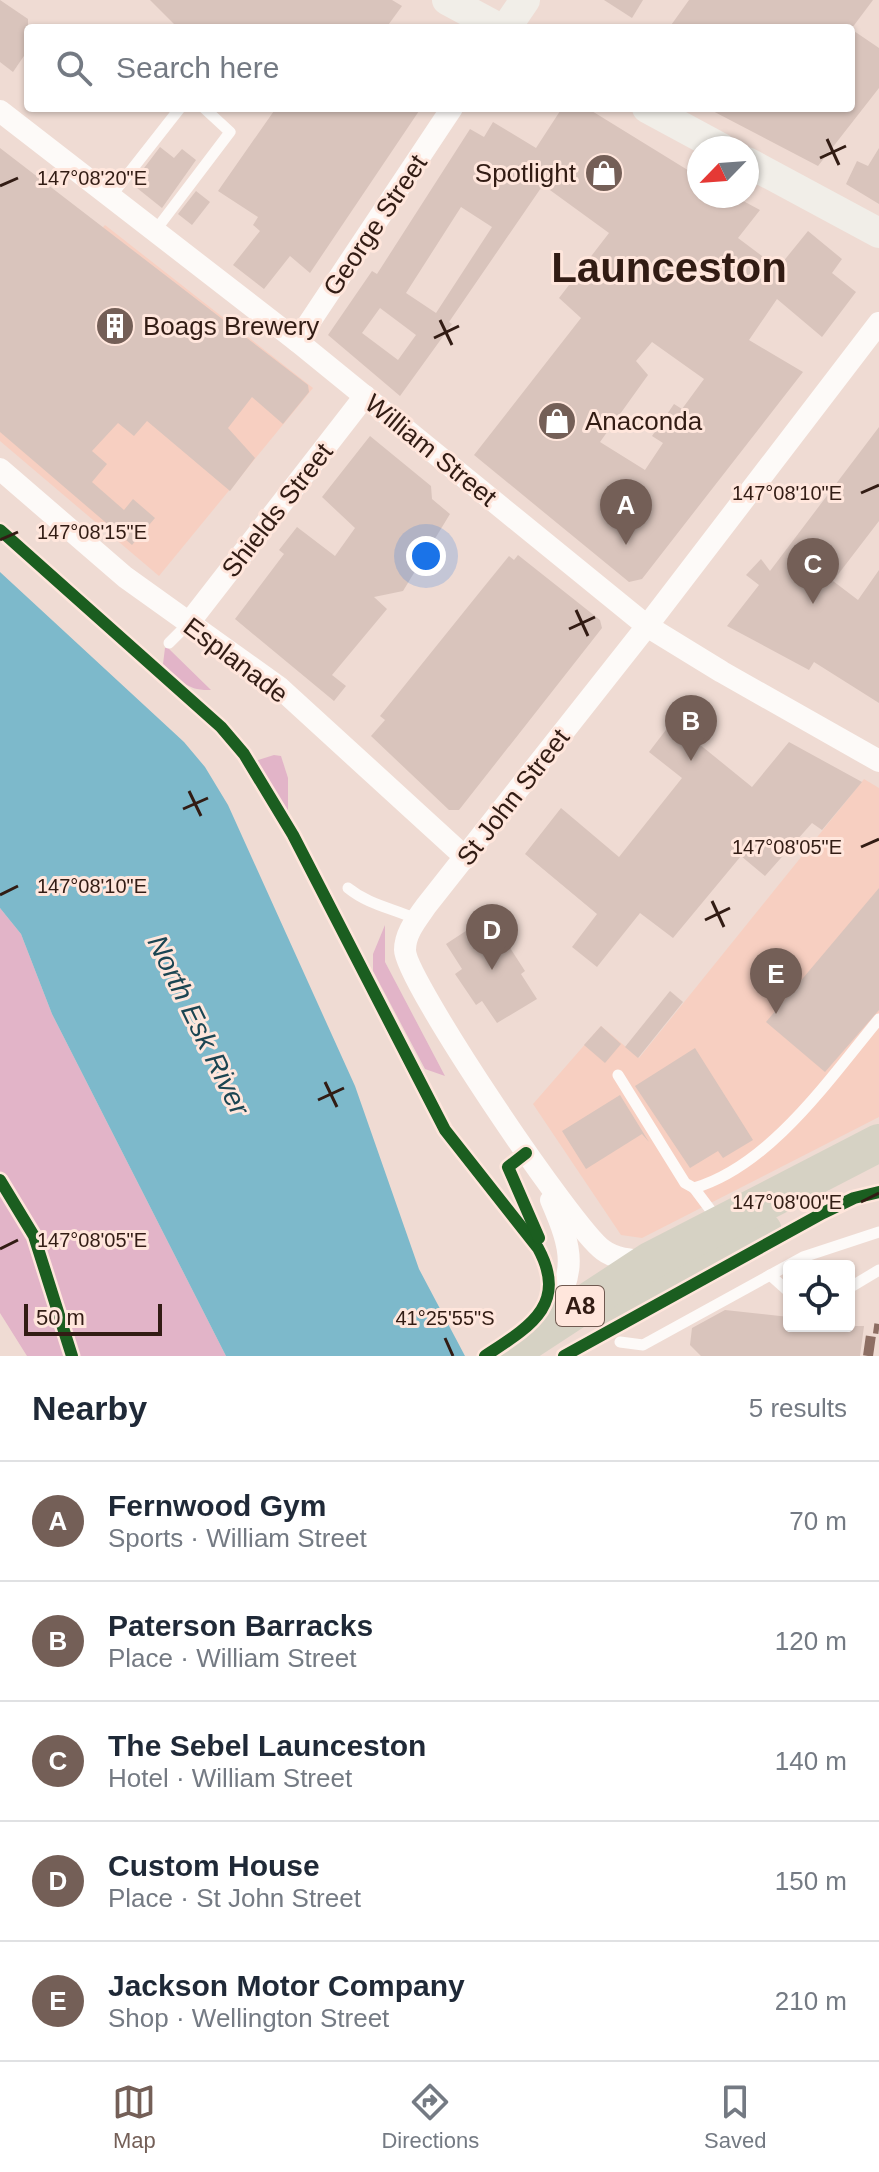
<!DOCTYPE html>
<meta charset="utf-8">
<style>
body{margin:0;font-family:Arial,sans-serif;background:#f2f2f3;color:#1f2937}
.controls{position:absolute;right:24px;bottom:24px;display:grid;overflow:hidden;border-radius:8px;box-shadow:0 2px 6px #0004}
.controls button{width:72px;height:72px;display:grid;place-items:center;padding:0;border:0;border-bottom:2px solid #e0e1e3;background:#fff;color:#1f2937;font:40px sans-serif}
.compass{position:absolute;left:687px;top:136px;width:72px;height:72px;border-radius:50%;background:#fff;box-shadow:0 2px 6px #0004;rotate:245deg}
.scale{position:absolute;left:24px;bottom:20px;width:138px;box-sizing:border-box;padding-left:8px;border:4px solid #321c14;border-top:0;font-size:22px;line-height:28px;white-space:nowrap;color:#321c14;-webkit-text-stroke:6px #ffe6dc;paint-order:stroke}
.you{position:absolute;left:426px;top:556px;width:28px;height:28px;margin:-20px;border:6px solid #fff;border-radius:50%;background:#1a73e8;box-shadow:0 0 0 12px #1a73e833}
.badge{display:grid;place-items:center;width:52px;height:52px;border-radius:50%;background:#745f57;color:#fff;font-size:26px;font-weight:700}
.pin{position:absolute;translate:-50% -66px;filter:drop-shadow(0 2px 4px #0008)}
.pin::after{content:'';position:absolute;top:42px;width:28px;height:24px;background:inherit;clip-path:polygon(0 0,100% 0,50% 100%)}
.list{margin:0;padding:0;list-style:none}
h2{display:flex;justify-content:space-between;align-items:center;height:104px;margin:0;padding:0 32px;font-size:34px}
h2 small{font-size:26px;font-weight:400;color:#747a83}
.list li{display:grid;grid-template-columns:52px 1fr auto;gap:24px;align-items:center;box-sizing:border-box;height:120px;padding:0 32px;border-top:2px solid #e0e1e3}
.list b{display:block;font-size:30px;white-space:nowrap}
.list p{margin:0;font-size:26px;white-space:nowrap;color:#747a83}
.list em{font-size:26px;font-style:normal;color:#747a83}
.icon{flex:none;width:44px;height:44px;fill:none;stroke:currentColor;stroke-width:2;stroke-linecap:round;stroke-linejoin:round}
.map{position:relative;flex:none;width:879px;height:1356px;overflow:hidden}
.search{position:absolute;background:#fff;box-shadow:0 2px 6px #0004;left:24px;right:24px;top:24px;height:88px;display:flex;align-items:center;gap:20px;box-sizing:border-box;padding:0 28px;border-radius:8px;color:#747a83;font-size:30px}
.sheet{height:704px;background:#fff}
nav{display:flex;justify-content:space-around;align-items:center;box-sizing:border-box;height:112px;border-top:2px solid #e0e1e3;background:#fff;font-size:22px;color:#747a83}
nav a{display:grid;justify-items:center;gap:4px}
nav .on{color:#745f57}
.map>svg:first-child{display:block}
.built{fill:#f7cfc1}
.green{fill:#e2b4c8}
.water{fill:#7db9cb}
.building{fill:#d9c4bc;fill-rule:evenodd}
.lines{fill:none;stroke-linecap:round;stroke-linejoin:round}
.lane{stroke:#fdfaf8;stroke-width:11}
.street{stroke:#fdfaf8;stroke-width:22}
.secondary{stroke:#f1eee8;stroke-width:30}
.highway{stroke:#d6d2c4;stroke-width:38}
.quiet{stroke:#8d6e63;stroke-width:10;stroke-dasharray:20 10;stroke-linecap:butt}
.cycleway-casing{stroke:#ffe6dc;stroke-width:17}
.cycleway{stroke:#1b5e20;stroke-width:12}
.ticks{fill:none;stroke:#321c14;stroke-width:3}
.labels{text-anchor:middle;stroke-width:6;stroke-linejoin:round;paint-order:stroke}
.shield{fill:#ffe6dc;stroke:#705950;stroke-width:2}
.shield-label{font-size:24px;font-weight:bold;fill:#321c14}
.poi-label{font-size:26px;fill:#321c14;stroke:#ffe6dc;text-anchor:start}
.street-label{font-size:26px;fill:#321c14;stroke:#ffe6dc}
.water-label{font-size:28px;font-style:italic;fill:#1b4552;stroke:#ffe6dc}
.town-label{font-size:42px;font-weight:bold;fill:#321c14;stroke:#ffe6dc}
.ticks-label{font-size:20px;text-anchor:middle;fill:#321c14;stroke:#ffe6dc;stroke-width:6;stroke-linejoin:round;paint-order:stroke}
</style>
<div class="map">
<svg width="879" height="1356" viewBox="0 0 879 1356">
<rect width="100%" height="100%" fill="#efdbd3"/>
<g class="built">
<polygon points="105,225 313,388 159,576 0,441 0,336"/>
<polygon points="864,779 879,788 879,1117 642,1238 621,1235 533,1104 601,1026 639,1058"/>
</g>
<g class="green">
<path d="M165,648h3l43,42c-24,1 -32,-10 -48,-26z"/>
<polygon points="274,755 281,756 288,778 288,815 255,761"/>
<polygon points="0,908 21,934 52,1014 226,1356 27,1356 0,1313"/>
<polygon points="385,925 385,962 445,1076 425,1069 373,971 373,954"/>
</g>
<polygon class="water" points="0,572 184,742 205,767 228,805 355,1086 419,1269 465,1356 226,1356 52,1014 21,934 0,908"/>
<g class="building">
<polygon points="0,0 28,19 28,50 13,72 0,62"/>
<polygon points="150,0 392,0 402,6 386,28 178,28"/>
<polygon points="604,0 643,0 632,18"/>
<polygon points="689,0 873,0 852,28 669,28"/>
<polygon points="851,29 879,48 879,88 818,166 707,108 851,108"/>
<polygon points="276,108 421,108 310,273 290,256 264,289 233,265 260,231 253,225 258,217 218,191"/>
<path d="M562,108h25l112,69v19h35l26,14 -22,28 40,30 30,-37 34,28 -10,14 24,19 -34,45 -45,-38 -28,41 54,32 -161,207 -13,3 -155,-127 107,-137 -22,-20 50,-65 -66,-48 -94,137 3,2 -52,72 -72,-61 44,-64 5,3 93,-145 14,8 9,-15 43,26zM461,207l31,20 -56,86 -30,-20zM380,308l36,27 -18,25 -36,-27zM652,342l52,37 -22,30 -8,-5 -22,32 11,7 -18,27 -45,-28 48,-67 -12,-14z"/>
<polygon points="160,147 174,158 182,149 196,160 162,208 132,184"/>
<polygon points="0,148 308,385 309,392 283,424 252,397 228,428 255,458 230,491 147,421 134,436 118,423 92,451 107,464 92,482 124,510 133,499 155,518 132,545 0,432"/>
<polygon points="879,148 879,204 846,184 857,161 868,166"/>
<polygon points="196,191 210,202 192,225 178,214"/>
<polygon points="879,427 879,521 833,581 858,600 879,570 879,703 814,662 809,670 727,626 759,585 746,575 761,559 770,571"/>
<polygon points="370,436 431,486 432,499 450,514 403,591 374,597 387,609 332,675 346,686 334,701 235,619 284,554 279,550 297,527 335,556 355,528 322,497"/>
<polygon points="518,555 600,620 602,628 459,810 449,810 371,736 385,720 380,716 483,588 509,556 514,560"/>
<polygon points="672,722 752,787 789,742 862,782 822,830 812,823 765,876 741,856 673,938 640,913 597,967 572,947 597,914 525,854 561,808 619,857 682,778 649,752"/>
<polygon points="879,888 879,1010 825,1072 766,1022"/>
<polygon points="484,919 499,941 503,937 525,971 521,974 537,999 497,1023 482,1001 476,1005 455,974 462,969 446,944"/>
<polygon points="670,991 683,1002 638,1058 625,1047"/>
<polygon points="601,1026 621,1044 605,1063 584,1045"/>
<polygon points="695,1048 753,1140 723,1158 718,1151 690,1168 635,1086"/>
<polygon points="620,1095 649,1142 642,1134 586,1169 562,1131"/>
<polygon points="725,1310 789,1317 789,1326 864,1326 860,1356 701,1356 690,1345 692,1328"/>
</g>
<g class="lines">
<g class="lane">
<polyline points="111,196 180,108"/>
<polyline points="155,231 230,132 204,108"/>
<polyline points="169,643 188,624"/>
<path d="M348,888c21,17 44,20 68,31"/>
<path d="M618,1075l67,108 9,5c76,-22 136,-110 185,-169"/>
<polyline points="694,1188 718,1220"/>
<polyline points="770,1275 789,1292"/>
<polyline points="849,1288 879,1270"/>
<polyline points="620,1342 643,1345 803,1257 879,1232"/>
</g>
<g class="street">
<polyline points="0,111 297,341 647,626 722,672 879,761"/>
<polyline points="297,341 452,108"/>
<polyline points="0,469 125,577 280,688 466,858"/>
<polyline points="188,624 365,396"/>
<path d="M650,1261c-16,-1 -34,-1 -47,-11 -30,-21 -198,-270 -198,-300 0,-17 12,-31 21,-44l221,-280 232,-303"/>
<path d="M546,1320c32,-48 27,-69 5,-120"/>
</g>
<g class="secondary">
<polyline points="447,0 499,28"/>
<polyline points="506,28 525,0"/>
<polyline points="647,108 721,148"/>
<polyline points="747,162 879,233"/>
</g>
<g class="highway">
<polyline points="613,1312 763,1231"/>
<polyline points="505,1356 650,1261 879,1143"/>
</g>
<polyline class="quiet" points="868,1356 872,1328 879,1329"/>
<defs>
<g id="cycleway">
<path d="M0,530l221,197 23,27 49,81 152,295 93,118c31,57 -9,79 -53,108"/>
<polyline points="526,1153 508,1167 539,1238"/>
<polyline points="0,1180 34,1236 72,1356"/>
<polyline points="564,1356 823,1213 854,1198 879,1192"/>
</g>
</defs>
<use href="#cycleway" class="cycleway-casing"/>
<use href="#cycleway" class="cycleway"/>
</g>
<path class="ticks" d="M827,139l12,26M820,158l26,-12M0,186l18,-8M440,320l12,25M434,338l25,-12M861,493l18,-8M0,540l18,-8M576,610l12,26M569,629l26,-12M189,791l12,25M183,809l25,-11M861,847l18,-8M0,895l18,-9M712,901l12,26M705,920l25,-12M325,1082l12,25M318,1100l26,-12M861,1202l18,-9M0,1249l18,-9M445,1338l8,18"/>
<defs>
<symbol id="shop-disc" viewBox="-11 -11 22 22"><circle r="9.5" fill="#745f57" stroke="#ffe6dc"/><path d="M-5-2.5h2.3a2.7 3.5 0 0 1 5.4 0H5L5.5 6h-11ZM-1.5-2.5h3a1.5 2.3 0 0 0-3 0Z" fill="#fff"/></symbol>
<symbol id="building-disc" viewBox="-11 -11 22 22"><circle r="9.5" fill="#745f57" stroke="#ffe6dc"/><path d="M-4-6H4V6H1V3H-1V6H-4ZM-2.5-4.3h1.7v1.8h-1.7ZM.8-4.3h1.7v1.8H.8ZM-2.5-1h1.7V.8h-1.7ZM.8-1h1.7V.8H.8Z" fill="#fff"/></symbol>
</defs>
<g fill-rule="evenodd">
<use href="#shop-disc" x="582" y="151" width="44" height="44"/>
<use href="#building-disc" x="93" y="304" width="44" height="44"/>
<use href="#shop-disc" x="535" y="399" width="44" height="44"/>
</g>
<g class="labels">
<rect class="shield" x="556" y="1286" width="48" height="40" rx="6"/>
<g class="shield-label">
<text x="580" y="1314">A8</text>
</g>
<g class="poi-label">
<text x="576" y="182" text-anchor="end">Spotlight</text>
<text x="143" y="335">Boags Brewery</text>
<text x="585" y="430">Anaconda</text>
</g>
<g class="street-label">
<text transform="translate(375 225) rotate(-56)" y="9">George Street</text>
<text transform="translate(431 450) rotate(39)" y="9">William Street</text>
<text transform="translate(277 510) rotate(-52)" y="9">Shields Street</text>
<text transform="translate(236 660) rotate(37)" y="9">Esplanade</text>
<text transform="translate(513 797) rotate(-52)" y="9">St John Street</text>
</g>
<g class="water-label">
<text transform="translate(199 1025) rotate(64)" y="10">North Esk River</text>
</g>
<g class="town-label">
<text x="669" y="282">Launceston</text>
</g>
</g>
<g class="ticks-label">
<text x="92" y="185">147°08'20"E</text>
<text x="787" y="500">147°08'10"E</text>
<text x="92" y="539">147°08'15"E</text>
<text x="787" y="854">147°08'05"E</text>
<text x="92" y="893">147°08'10"E</text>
<text x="787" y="1209">147°08'00"E</text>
<text x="92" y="1247">147°08'05"E</text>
<text x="445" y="1325">41°25'55"S</text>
</g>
</svg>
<div class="controls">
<button><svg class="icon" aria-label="locate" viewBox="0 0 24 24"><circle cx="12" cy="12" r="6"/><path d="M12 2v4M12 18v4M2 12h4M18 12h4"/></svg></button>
</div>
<svg class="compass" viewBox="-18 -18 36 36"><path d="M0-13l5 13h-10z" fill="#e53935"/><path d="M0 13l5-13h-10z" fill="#747a83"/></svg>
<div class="scale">50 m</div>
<div class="you"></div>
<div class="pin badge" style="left:626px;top:545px">A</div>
<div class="pin badge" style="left:691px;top:761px">B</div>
<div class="pin badge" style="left:813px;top:604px">C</div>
<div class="pin badge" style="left:492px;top:970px">D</div>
<div class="pin badge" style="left:776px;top:1014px">E</div>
<div class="search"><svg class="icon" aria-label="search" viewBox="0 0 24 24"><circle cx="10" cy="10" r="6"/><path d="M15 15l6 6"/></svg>Search here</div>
</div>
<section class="sheet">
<h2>Nearby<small>5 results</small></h2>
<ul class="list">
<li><span class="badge">A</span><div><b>Fernwood Gym</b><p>Sports · William Street</p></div><em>70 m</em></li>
<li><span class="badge">B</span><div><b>Paterson Barracks</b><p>Place · William Street</p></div><em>120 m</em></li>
<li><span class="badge">C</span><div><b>The Sebel Launceston</b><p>Hotel · William Street</p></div><em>140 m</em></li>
<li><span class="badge">D</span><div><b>Custom House</b><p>Place · St John Street</p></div><em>150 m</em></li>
<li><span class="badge">E</span><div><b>Jackson Motor Company</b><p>Shop · Wellington Street</p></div><em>210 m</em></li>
</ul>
</section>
<nav>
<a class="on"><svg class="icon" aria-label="map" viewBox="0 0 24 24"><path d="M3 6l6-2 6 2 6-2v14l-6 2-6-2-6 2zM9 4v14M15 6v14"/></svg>Map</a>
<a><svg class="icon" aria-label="directions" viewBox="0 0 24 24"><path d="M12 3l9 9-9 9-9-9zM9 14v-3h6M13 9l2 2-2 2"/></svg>Directions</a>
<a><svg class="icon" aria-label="saved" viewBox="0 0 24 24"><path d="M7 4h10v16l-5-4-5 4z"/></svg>Saved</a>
</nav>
